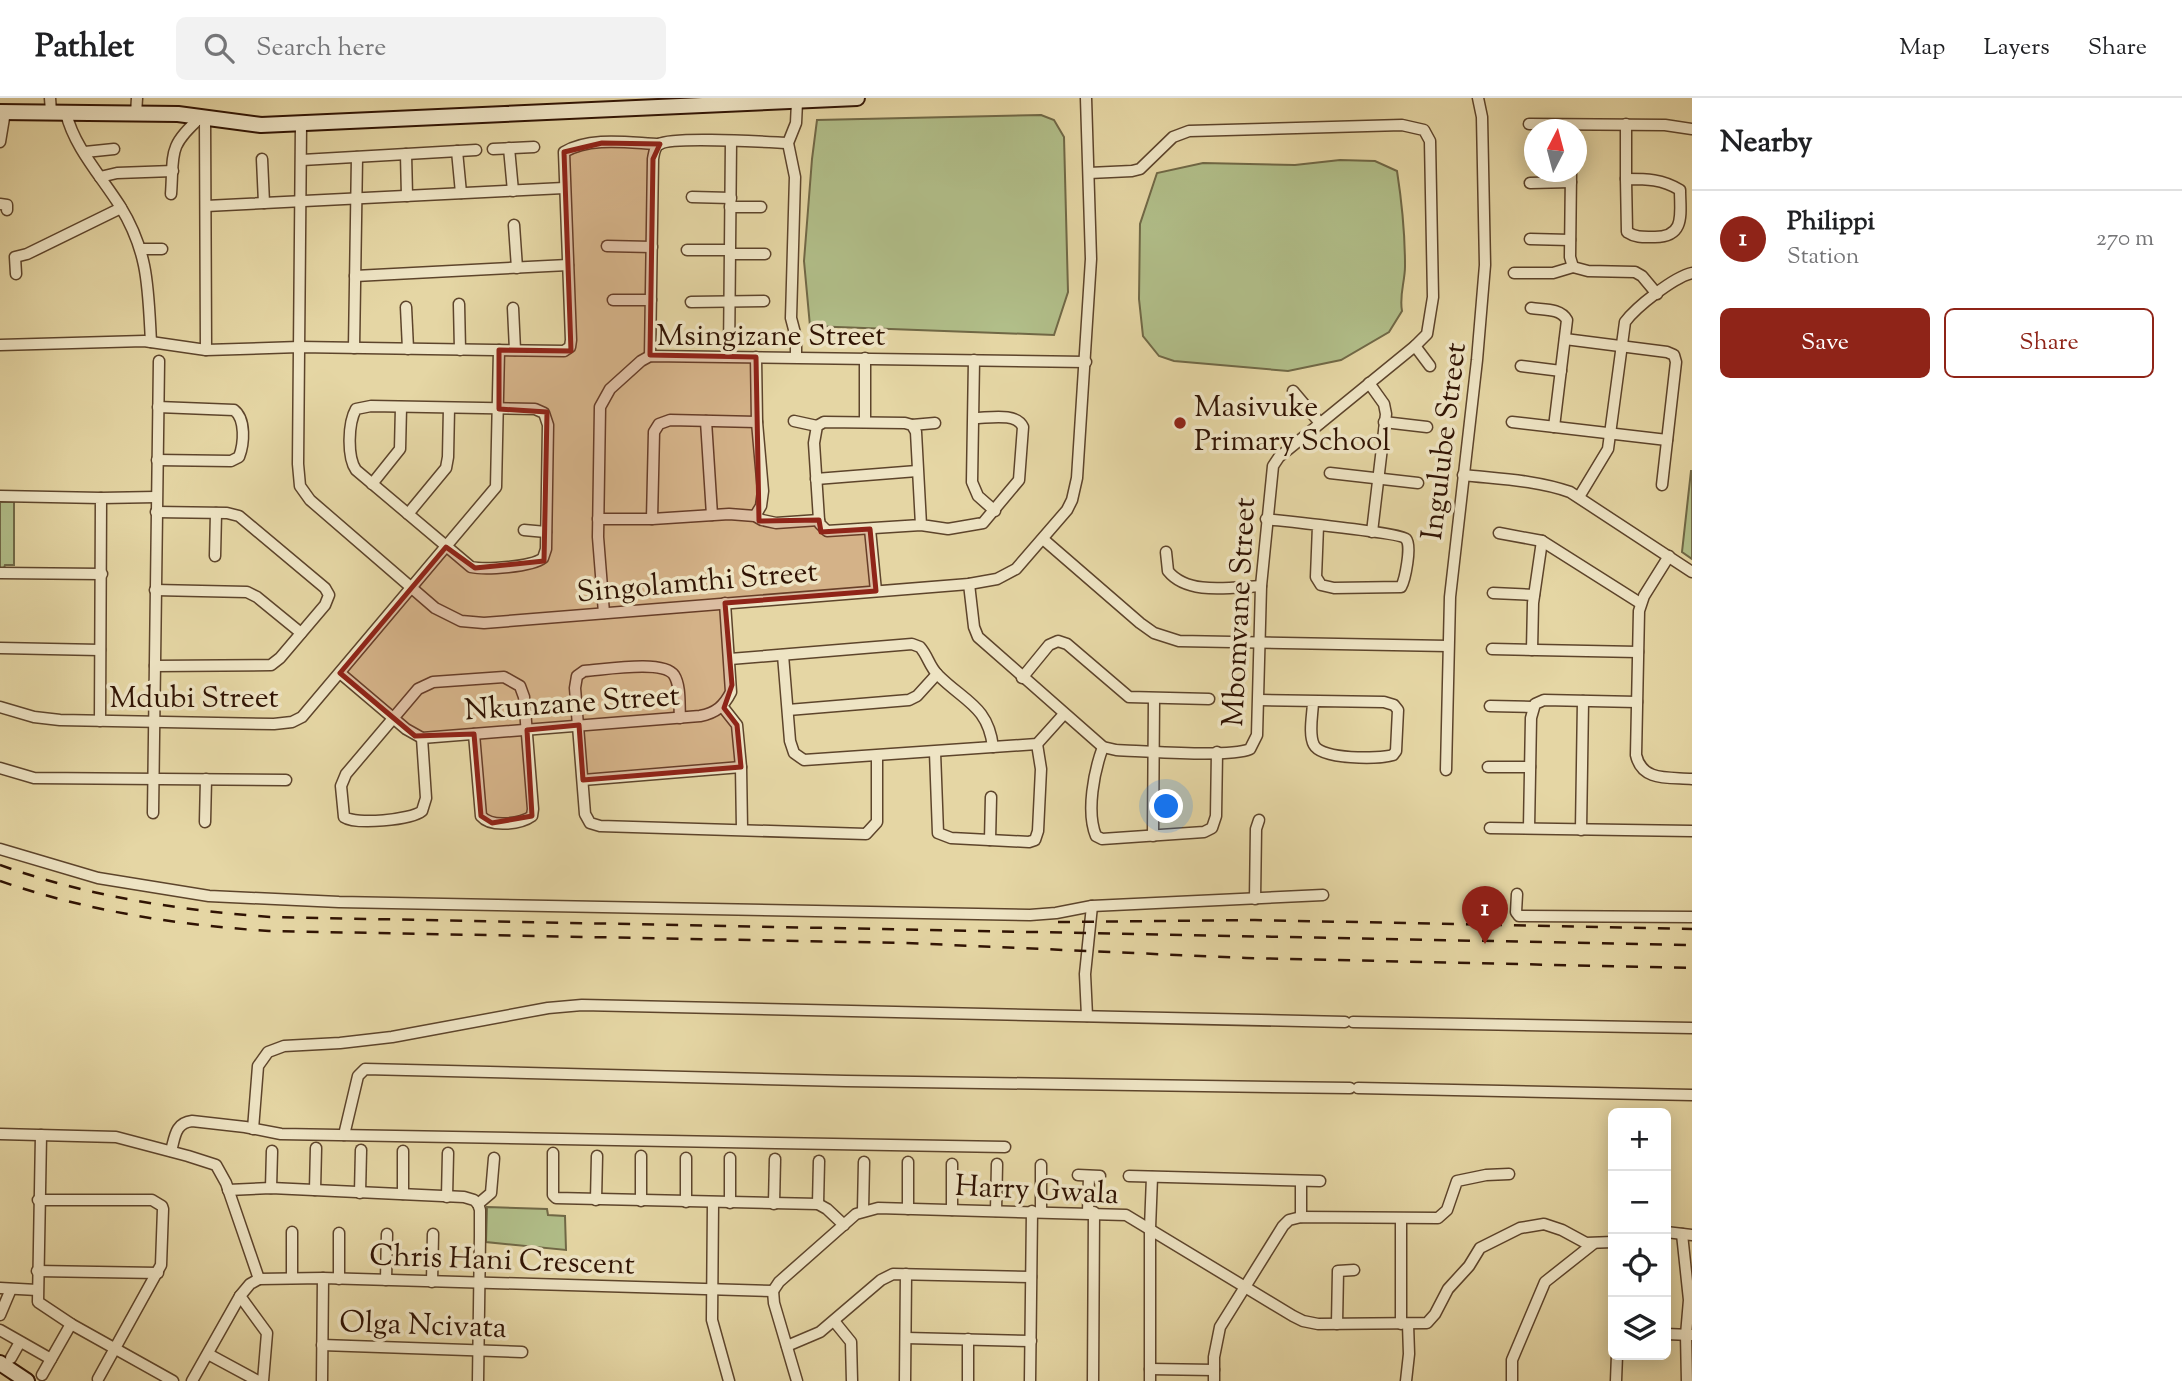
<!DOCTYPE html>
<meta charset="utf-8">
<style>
body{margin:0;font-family:"Sorts Mill Goudy",serif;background:#f2f2f2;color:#202124}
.controls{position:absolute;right:21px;bottom:21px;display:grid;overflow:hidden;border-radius:10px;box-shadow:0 4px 18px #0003}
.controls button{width:63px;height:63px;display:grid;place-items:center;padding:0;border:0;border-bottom:2px solid #e0e0e0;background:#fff;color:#202124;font:35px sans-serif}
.compass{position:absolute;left:1524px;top:21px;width:63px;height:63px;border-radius:50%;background:#fff;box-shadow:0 4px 18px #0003;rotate:6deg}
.you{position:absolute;left:1167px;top:709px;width:24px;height:24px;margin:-18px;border:5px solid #fff;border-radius:50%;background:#1a73e8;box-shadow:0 0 0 10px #1a73e833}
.badge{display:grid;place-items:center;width:46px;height:46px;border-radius:50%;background:#8f2418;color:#fff;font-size:23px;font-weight:700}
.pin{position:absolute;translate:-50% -58px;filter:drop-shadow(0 2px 4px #0008)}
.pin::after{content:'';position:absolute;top:37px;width:24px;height:21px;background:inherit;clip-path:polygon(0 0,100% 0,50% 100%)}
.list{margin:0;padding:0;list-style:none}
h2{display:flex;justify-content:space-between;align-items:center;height:91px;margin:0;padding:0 28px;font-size:30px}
h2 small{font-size:23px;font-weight:400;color:#757577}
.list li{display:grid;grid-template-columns:46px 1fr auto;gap:21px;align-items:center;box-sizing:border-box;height:98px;padding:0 28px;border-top:2px solid #e0e0e0}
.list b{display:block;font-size:26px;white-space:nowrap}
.list p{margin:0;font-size:23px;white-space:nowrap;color:#757577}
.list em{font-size:23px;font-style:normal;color:#757577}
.actions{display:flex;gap:14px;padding:21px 28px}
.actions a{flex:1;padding:16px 0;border:2px solid #8f2418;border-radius:10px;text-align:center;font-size:24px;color:#8f2418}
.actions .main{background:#8f2418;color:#fff}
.icon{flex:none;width:38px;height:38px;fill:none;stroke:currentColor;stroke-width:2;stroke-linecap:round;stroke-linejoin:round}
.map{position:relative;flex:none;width:1692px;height:1283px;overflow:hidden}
header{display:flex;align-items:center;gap:42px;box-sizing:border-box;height:98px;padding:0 35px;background:#fff;border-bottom:2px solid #e0e0e0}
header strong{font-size:33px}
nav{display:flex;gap:38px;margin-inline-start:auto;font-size:24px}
.search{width:490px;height:63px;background:#f2f2f2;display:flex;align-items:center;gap:18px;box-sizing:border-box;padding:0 24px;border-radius:10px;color:#757577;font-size:26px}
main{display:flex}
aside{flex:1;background:#fff}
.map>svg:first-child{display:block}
.green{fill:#b1be89;stroke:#706846;stroke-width:2}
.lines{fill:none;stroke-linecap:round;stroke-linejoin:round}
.street-casing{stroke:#5d442b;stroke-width:13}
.secondary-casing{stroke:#301303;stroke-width:18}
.street{stroke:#eee4c4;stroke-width:10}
.secondary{stroke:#eee4c4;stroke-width:14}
.rail{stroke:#301303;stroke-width:2.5;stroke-dasharray:12 12;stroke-linecap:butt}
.marked{fill:#8f2418;fill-opacity:0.2;stroke:#8f2418;stroke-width:5;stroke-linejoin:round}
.poi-dot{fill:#8f2418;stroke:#eee4c4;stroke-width:2.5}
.labels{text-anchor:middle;stroke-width:7;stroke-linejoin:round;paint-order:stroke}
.street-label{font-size:30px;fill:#301303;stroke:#eee4c4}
.poi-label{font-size:30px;fill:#301303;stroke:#eee4c4;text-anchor:start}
</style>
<header>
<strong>Pathlet</strong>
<div class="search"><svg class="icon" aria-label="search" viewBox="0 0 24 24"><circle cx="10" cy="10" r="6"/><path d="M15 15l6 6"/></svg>Search here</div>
<nav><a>Map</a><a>Layers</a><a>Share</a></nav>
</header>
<main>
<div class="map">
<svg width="1692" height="1283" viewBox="0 0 1692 1283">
<rect width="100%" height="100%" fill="#e5d6a4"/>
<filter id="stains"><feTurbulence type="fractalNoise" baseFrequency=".00286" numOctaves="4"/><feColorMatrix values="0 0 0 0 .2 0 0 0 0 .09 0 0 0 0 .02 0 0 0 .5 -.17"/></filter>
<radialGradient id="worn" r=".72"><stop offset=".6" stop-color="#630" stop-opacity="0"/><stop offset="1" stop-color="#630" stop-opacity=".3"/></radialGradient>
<g class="green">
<polygon points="1041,17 1054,22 1064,39 1068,194 1054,237 810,228 804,163 812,61 817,22"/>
<path d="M1340,62l35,1 22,10c5,32 8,63 8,95 0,16 -6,29 -3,45l-13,21 -48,28 -53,11 -114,-10 -15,-5 -16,-20 -4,-37 1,-75 17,-51 46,-10 92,2z"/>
<polygon points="1691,373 1692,373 1692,461 1682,454"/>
<polygon points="0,404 14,404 14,467 5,467 4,470 0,470"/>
<polygon points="487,1109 547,1111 548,1117 565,1118 566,1152 486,1144"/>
</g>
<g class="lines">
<defs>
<g id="street">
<polyline points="50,0 51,14"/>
<path d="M66,15c8,34 35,63 54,93 29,47 28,83 31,136"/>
<polyline points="136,16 137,0"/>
<polyline points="205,20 206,252"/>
<polyline points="301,26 298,366 300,388 310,402 435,510 461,523 484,525 969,486 997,481 1016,471 1067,412 1072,402 1077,380 1091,161 1086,0"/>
<polyline points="1529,26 1665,27 1692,31"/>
<polyline points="0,44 5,14"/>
<polyline points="509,50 513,93"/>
<polyline points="493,51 534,49"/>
<polyline points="457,53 461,95"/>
<polyline points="85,54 114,51"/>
<polyline points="406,56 407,98"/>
<polyline points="262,61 264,105"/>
<polyline points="302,62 476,52"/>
<polyline points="1571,74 1570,159 1573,169"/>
<polyline points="100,79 117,75 173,73"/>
<path d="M1626,81c21,0 36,0 54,11 0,23 6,47 -25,47 -11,0 -19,1 -28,-5z"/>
<polyline points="1626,81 1626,26"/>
<polyline points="1530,85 1571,84"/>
<path d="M171,96c3,-40 -4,-47 29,-76"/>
<polyline points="692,99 731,100"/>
<polyline points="0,106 7,107 7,112"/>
<polyline points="206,108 564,90"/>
<polyline points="730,109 761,109"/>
<polyline points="514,127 517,170"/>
<polyline points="1530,141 1570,142"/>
<polyline points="607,148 652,149"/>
<polyline points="141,151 162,151"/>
<polyline points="687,152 730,152"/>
<polyline points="730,156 765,156"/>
<polyline points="1573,169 1588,173 1635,174 1642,178 1657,196"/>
<polyline points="1514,175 1553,175 1573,169"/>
<polyline points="16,176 15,159 27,156 121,110"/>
<polyline points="355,178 568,167"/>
<polyline points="613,202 651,202"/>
<polyline points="691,204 764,203"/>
<polyline points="459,206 460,252"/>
<polyline points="406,209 408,251"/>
<polyline points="513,210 515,252"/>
<path d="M1531,210c13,2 29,0 36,12l-13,107"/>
<polyline points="1565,241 1667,254 1674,257 1676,264 1662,387"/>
<path d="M0,247l144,-4 62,9 93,-3 265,4 6,-4 1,-7 -7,-188c27,-16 66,-9 96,-8"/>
<polyline points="1415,248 1430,268"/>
<polyline points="354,250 357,59"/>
<path d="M650,258l3,-197c1,-5 1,-11 6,-15 15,-8 107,-2 129,-1"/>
<polyline points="729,258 731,43"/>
<polyline points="796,259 796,239 791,220 795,79 788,45 796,25 797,4"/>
<polyline points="974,262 972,384 978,398 995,413"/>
<polyline points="1521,268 1561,273"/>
<polyline points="1369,285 1384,306 1386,316 1372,434"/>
<polyline points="1293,293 1320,325"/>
<path d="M371,308l164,3 9,4 4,12 -2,124 -3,9c-11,9 -58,12 -72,9l-115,-97c-9,-13 -8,-47 0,-61z"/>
<polyline points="706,323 712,417"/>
<polyline points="794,323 817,328"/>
<polyline points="865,324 865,260"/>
<polyline points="1384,324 1427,329"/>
<polyline points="1512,324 1667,342"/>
<polyline points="912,327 935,325"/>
<path d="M157,362l74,1 8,-4c5,-13 7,-38 -5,-47l-76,-3"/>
<polyline points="1330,375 1418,385"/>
<path d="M1463,377c36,4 73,5 107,17l122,80"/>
<polyline points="816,381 917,373"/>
<polyline points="372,386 400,351 401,309"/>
<polyline points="0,398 101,400 100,623"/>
<path d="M1579,399l29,-48 17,-127c11,-15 49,-45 67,-49"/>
<polyline points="101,400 156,399"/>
<polyline points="408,416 446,370 448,359 449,310"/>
<polyline points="755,418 761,408 763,393 757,324 756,259"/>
<polyline points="598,421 652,421 729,416 755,418 762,422 776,425 819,422"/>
<polyline points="652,421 654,334 659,326 670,322 757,324"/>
<path d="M1266,421c17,2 135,14 140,20 6,7 -1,41 -5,48l-67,1 -13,-3 -5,-8 2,-51"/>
<path d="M921,427l-5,-93 -4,-7 -7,-2 -81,-1 -7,4 -3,17 5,77 1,4 7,7 94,-6 27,4 35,-6 36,-43 4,-53c-7,-15 -34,-9 -49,-9"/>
<polyline points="870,431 876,493"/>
<polyline points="524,432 546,434"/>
<polyline points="1499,435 1542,443 1640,505"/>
<polyline points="1043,441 1140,525 1154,535 1179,543 1448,548"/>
<path d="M1166,454l2,19c20,25 64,16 93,15"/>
<polyline points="215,458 216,415"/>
<path d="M1669,458l-25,40 -5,15 -3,144c6,27 33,22 56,24"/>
<polyline points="0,475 102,476"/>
<path d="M969,486l5,43 4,10 125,110 13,3c27,1 113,8 134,-1l7,-14 4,-149 12,-120 6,-9 136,-111 12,-12 6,-37 -3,-156 -6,-11 -22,-5 -213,6 -16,6 -33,32 -8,2 -43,2"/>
<polyline points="155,492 247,494 257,499 301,535"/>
<polyline points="1493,495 1534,497"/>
<polyline points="604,515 598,439 600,309 610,291 641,263 650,258 1086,264"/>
<polyline points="0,550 100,552"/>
<polyline points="1492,551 1638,554"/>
<polyline points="1532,552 1533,505 1542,443"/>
<polyline points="783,557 790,643 794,655 804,662 1037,646 1064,616"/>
<path d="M730,561l182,-15 8,3c8,9 9,19 18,28 27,27 50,31 55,72"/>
<polyline points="155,568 271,567 280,560 325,507 329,497 325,490 239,418 227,415 156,414"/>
<path d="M340,575l66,56 16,9 278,-22c16,-3 24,-10 31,-24l-6,-89"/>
<polyline points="1022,580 1049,547 1058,543 1067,546 1129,599 1209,601"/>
<path d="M1259,602l125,2 10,3 4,5 -2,41 -3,4c-15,4 -71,5 -79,-10 -6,-11 -1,-32 -1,-44"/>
<polyline points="722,608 737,627 741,669 742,731"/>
<polyline points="1490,608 1532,609"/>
<polyline points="0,609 34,619 60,622 274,626 292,624 302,619 496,389 499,252"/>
<polyline points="788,612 909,602 917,598 937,576"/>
<path d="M680,620c-1,-13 1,-32 -6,-43 -11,-16 -71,-5 -90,-4l-7,5 -2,12 10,126 5,9 10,3 266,8 11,-12v-65"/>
<path d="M422,640l4,60 -4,13c-11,9 -66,14 -78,6l-3,-31 5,-12 72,-85 15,-7 71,-5 16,9 4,11 9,112 -1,7c-11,8 -41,12 -51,0l-7,-82"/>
<path d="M1103,649c-9,24 -17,65 -7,89l6,3 102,-7 8,-4 4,-12 1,-64"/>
<polyline points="935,654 938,735 951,740 1029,744 1035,742 1038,733 1041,671 1037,646"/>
<polyline points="1488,669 1530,669"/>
<polyline points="0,670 34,680 286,682"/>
<polyline points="1446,672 1450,499 1477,262 1485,167 1482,19 1478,0"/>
<polyline points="583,682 741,669"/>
<polyline points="153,715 159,263"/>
<polyline points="205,724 206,681"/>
<polyline points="1490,730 1692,733"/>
<polyline points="1529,730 1531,620 1535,606 1544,602 1637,604"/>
<polyline points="1581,732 1583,603"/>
<polyline points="1153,738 1154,601"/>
<polyline points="990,742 991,699"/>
<polyline points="0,751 98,780 209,798 339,804 1030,817 1056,815 1092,808 1323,797"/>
<polyline points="1517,796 1516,814 1519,818 1692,819"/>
<polyline points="1255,801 1256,731 1259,722"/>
<polyline points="1087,918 1085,876 1092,808"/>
<polyline points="1353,924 1692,930"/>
<polyline points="1358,990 1692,997"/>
<polyline points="253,1031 258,968 268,954 284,948 340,945 392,939 548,910 582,907 1345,924"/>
<polyline points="0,1036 116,1039 188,1058 216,1067 226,1085 259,1181"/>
<polyline points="41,1037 38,1204 71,1226 173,1283"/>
<polyline points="344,1037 358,978 365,971 846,983 1350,990"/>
<path d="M171,1053c4,-14 4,-28 21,-30l53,6 36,7 724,13"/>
<polyline points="403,1053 403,1096"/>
<polyline points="553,1055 553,1097 556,1100 818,1106 827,1111 844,1127"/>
<polyline points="686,1060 686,1104"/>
<polyline points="1041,1067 1041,1113"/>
<polyline points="1078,1077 1100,1078"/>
<polyline points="1129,1078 1320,1083"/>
<polyline points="271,1090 272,1053"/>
<polyline points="228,1092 271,1090 464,1099 474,1102 478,1106"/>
<polyline points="315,1092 316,1050"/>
<polyline points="360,1095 361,1052"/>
<polyline points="447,1099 448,1055"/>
<polyline points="38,1102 152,1102 162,1108 163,1111 161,1167 98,1281"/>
<polyline points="596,1102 597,1058"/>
<polyline points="641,1103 641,1058"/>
<polyline points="713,1105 712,1222 729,1283"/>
<polyline points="730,1105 730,1060"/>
<polyline points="478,1106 491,1095 494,1060"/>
<polyline points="774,1106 775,1061"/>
<polyline points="818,1106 819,1063"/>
<polyline points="908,1111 908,1064"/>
<polyline points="863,1112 864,1064"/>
<polyline points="952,1112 952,1066"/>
<polyline points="996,1113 997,1066"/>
<polyline points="1088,1114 1089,1078"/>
<polyline points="1301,1119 1301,1083"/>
<polyline points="1401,1121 1401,1226"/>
<polyline points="1666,1134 1692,1137"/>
<polyline points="1682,1136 1689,1202 1686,1237 1687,1283"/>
<polyline points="37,1173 158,1175"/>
<polyline points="292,1180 292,1134"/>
<polyline points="339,1181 339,1135"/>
<polyline points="386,1182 387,1136"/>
<polyline points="432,1184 433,1136"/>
<polyline points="0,1190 37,1192"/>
<polyline points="773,1193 779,1184 856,1116 878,1110 1126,1117 1293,1218 1303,1223 1318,1226 1427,1225 1435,1216 1448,1191 1469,1168 1480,1150 1520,1130 1544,1126 1562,1132 1586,1145 1613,1144"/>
<polyline points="773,1193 774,1205 797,1283"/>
<polyline points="240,1198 267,1235 263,1283"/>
<polyline points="0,1217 11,1191"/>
<polyline points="834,1223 851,1244 852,1283"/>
<polyline points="1337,1226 1338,1173 1354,1172"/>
<polyline points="0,1232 51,1261"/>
<polyline points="1666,1236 1691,1237"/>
<polyline points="906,1240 1031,1243"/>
<polyline points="322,1247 522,1254"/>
<polyline points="787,1248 820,1234 881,1182 893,1176 1031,1179"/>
<polyline points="208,1256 258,1283"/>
<polyline points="11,1260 20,1244"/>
<polyline points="1150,1271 1214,1272"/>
<polyline points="42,1277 71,1226"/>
<polyline points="192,1283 240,1198 250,1186 259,1181 323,1180 773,1193"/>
<polyline points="322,1283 323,1180"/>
<polyline points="478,1283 480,1138 480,1112 478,1106"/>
<polyline points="905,1283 906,1176"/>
<polyline points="968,1283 968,1241"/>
<polyline points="1030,1283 1032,1113"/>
<polyline points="1093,1283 1094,1114"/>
<polyline points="1150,1283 1150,1130 1152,1079"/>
<polyline points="1214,1283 1214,1259 1220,1229 1283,1128 1289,1122 1301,1119 1438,1120 1447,1112 1457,1083 1486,1077 1509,1076"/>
<polyline points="1406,1283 1409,1256 1408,1226"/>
<polyline points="1512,1283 1512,1262 1545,1184 1593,1146"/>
<polyline points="1616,1283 1617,1257"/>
</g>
<g id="secondary">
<polyline points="0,14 178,16 261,27 857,0"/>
<polyline points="0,1265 27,1283"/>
</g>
</defs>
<use href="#street" class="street-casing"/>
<use href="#secondary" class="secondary-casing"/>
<use href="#street" class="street"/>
<use href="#secondary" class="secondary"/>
<g class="rail">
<path d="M0,767c87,31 177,45 270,52l1422,28"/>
<path d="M0,783c87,30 177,44 269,50l637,12 340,15 446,10"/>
<polyline points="1058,824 1255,822 1692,831"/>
</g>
</g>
<path class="marked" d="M602,45l58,1 -7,15 -3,196 106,2 3,164 60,-1 2,12 49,-3 6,62 -151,12 7,82 -8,23 13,17 4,42 -158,13 -4,-55 -52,5 5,86 -40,7 -11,-7 -7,-82 -59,2 -75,-63 106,-126 29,21 69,-7 3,-149 -48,-3v-59l72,1 -7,-199z"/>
<circle class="poi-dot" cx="1180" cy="325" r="7"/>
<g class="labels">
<g class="street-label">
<text x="771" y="247">Msingizane Street</text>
<text transform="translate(1443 343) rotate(-83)" y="10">Ingulube Street</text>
<text transform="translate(697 483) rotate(-5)" y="10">Singolamthi Street</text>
<text transform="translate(1238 514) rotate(-87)" y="10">Mbomvane Street</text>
<text x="194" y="609">Mdubi Street</text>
<text transform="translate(572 604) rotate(-4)" y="10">Nkunzane Street</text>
<text transform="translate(1037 1091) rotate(3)" y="10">Harry Gwala</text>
<text transform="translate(502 1161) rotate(2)" y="10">Chris Hani Crescent</text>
<text transform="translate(423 1226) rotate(2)" y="10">Olga Ncivata</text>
</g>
<g class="poi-label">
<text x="1194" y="318">Masivuke<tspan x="1194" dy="34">Primary School</tspan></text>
</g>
</g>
<rect width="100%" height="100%" filter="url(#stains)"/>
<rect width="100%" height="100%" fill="url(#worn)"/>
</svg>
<div class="controls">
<button>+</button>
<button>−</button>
<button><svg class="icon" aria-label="locate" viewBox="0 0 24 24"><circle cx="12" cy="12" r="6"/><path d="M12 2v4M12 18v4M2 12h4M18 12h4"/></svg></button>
<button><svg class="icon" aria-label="layers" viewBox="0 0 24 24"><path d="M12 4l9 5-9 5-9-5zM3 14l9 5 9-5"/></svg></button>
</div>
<svg class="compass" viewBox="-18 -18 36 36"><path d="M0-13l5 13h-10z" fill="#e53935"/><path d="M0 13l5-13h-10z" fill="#757577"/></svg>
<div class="you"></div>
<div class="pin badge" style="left:1485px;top:846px">1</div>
</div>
<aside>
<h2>Nearby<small></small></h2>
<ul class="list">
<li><span class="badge">1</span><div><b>Philippi</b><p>Station</p></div><em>270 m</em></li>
</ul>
<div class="actions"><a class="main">Save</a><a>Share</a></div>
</aside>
</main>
